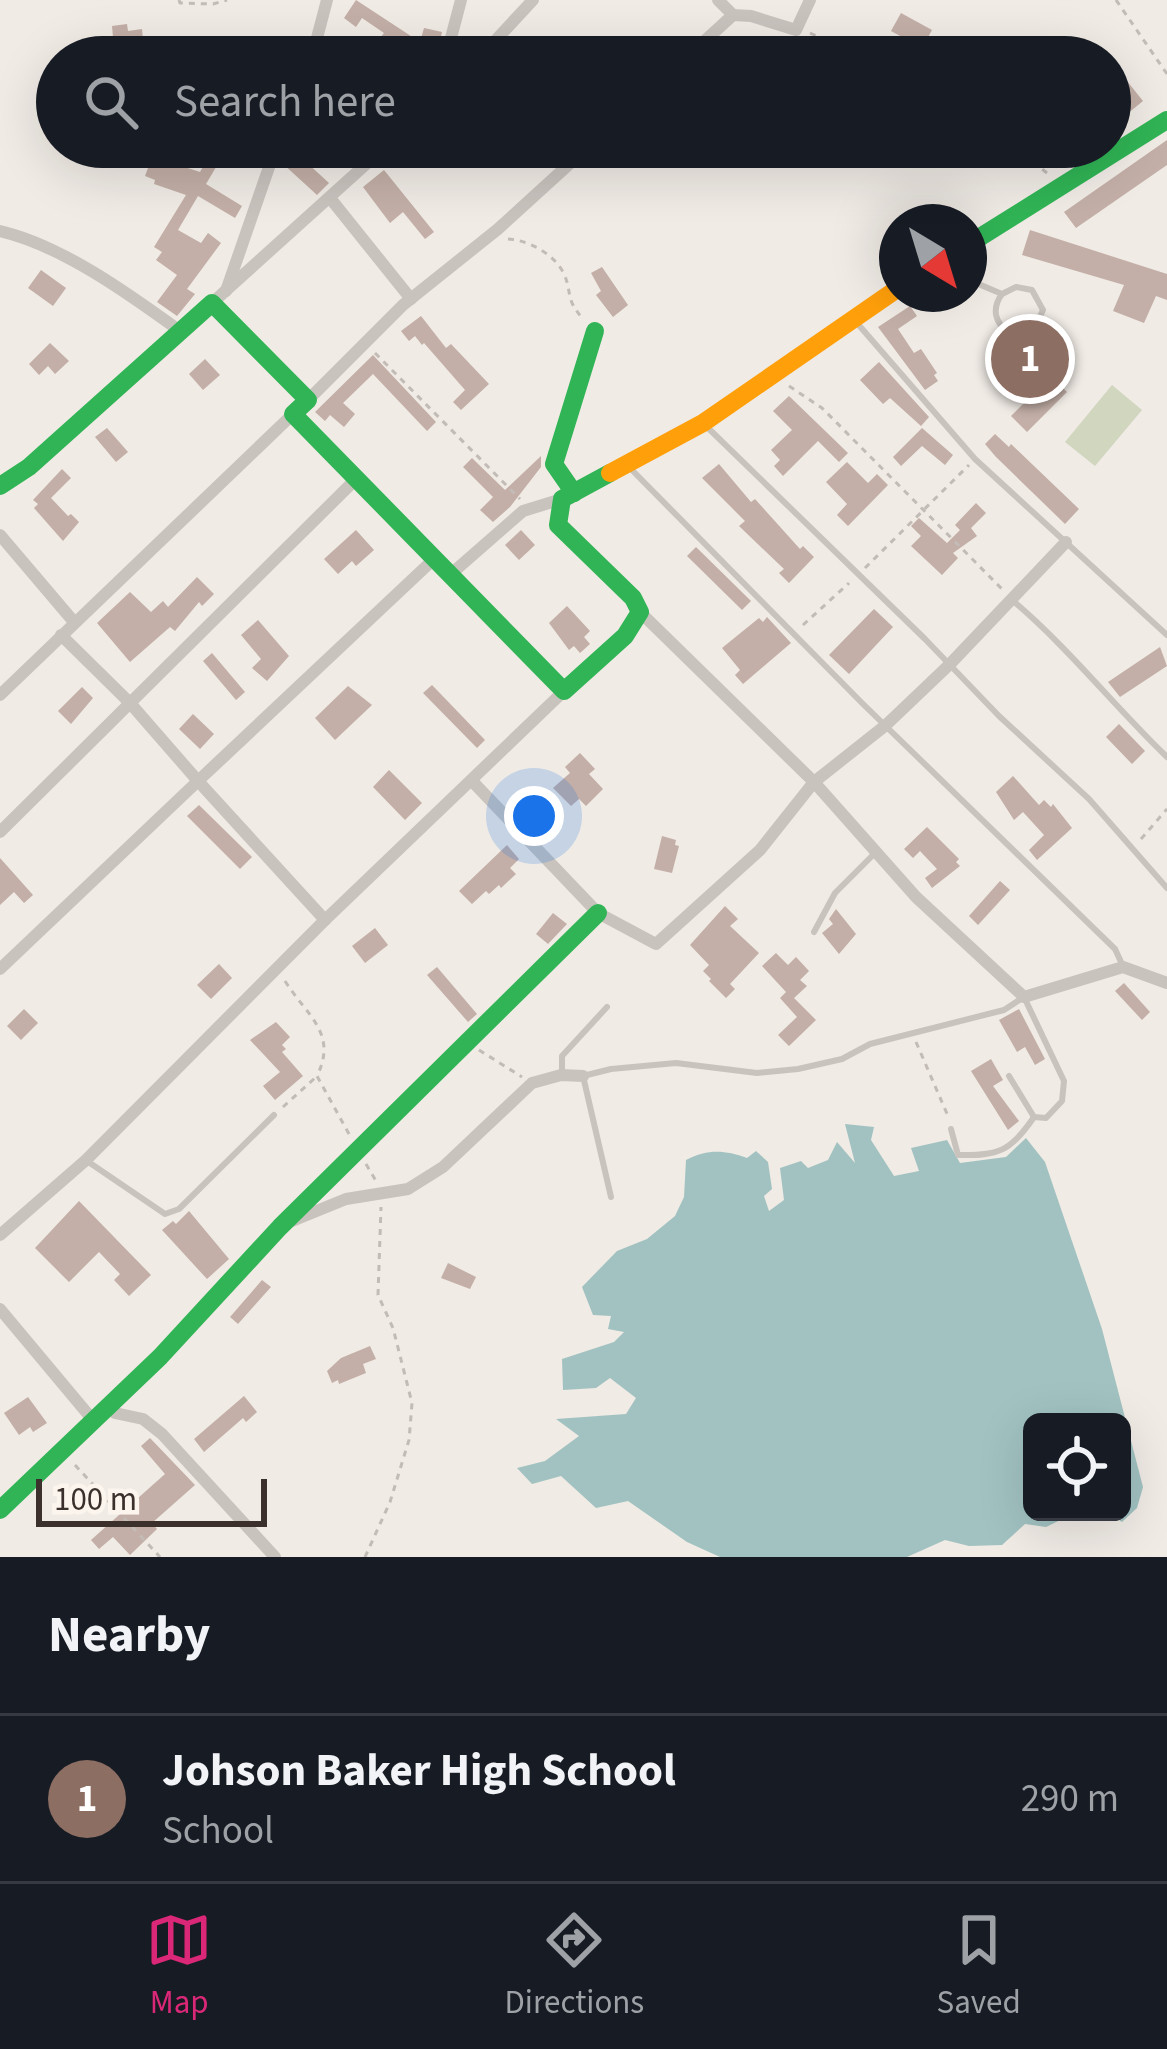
<!DOCTYPE html>
<style>
body{margin:0;font-family:"Source Sans 3",sans-serif;background:#20242c;color:#f1f3f6}
.controls{position:absolute;right:36px;bottom:36px;display:grid;overflow:hidden;border-radius:18px;box-shadow:0 12px 48px #0002}
.controls button{width:108px;height:108px;display:grid;place-items:center;padding:0;border:0;border-bottom:3px solid #363941;background:#171b24;color:#f1f3f6;font:60px sans-serif}
.compass{position:absolute;left:879px;top:204px;width:108px;height:108px;border-radius:50%;background:#171b24;box-shadow:0 12px 48px #0002;rotate:142deg}
.scale{position:absolute;left:36px;bottom:30px;width:231px;box-sizing:border-box;padding-left:12px;border:6px solid #3b302b;border-top:0;font-size:33px;line-height:42px;white-space:nowrap;color:#3b302b;-webkit-text-stroke:9px #fbf5ee;paint-order:stroke}
.you{position:absolute;left:534px;top:816px;width:42px;height:42px;margin:-30px;border:9px solid #fff;border-radius:50%;background:#1a73e8;box-shadow:0 0 0 18px #1a73e833}
.badge{display:grid;place-items:center;width:78px;height:78px;border-radius:50%;background:#db2777;color:#fff;font-size:39px;font-weight:700}
.pin{position:absolute;translate:-50% -50%;border:6px solid #fff;box-shadow:0 3px 12px #0006}
.list{margin:0;padding:0;list-style:none}
h2{display:flex;justify-content:space-between;align-items:center;height:156px;margin:0;padding:0 48px;font-size:51px}
h2 small{font-size:39px;font-weight:400;color:#9ea1a6}
.list li{display:grid;grid-template-columns:78px 1fr auto;gap:36px;align-items:center;box-sizing:border-box;height:168px;padding:0 48px;border-top:3px solid #363941}
.list b{display:block;font-size:45px;white-space:nowrap}
.list p{margin:0;font-size:39px;white-space:nowrap;color:#9ea1a6}
.list em{font-size:39px;font-style:normal;color:#9ea1a6}
.icon{flex:none;width:66px;height:66px;fill:none;stroke:currentColor;stroke-width:2;stroke-linecap:round;stroke-linejoin:round}
.map{position:relative;flex:none;width:1167px;height:1557px;overflow:hidden}
.search{position:absolute;background:#171b24;box-shadow:0 12px 48px #0002;left:36px;right:36px;top:36px;height:132px;display:flex;align-items:center;gap:30px;box-sizing:border-box;padding:0 42px;border-radius:66px;color:#9ea1a6;font-size:45px}
.sheet{height:324px;background:#171b24}
nav{display:flex;justify-content:space-around;align-items:center;box-sizing:border-box;height:168px;border-top:3px solid #363941;background:#171b24;font-size:33px;color:#9ea1a6}
nav a{display:grid;justify-items:center;gap:6px}
nav .on{color:#db2777}
.map>svg:first-child{display:block}
.garden{fill:#d1d6bf}
.water{fill:#a1c2c1}
.building{fill:#c3afa7}
.lines{fill:none;stroke-linecap:round;stroke-linejoin:round}
.path{stroke:#c2bbb6;stroke-width:3;stroke-dasharray:6 6;stroke-linecap:butt}
.lane{stroke:#c9c3be;stroke-width:6}
.street{stroke:#c9c3be;stroke-width:12}
.fast{stroke:#30b455;stroke-width:18}
.slow{stroke:#ff9f0a;stroke-width:18}
</style>
<div class="map">
<svg width="1167" height="1557" viewBox="0 0 1167 1557">
<rect width="100%" height="100%" fill="#f0ebe5"/>
<polygon class="garden" points="1112,385 1142,410 1095,466 1065,442"/>
<path class="water" d="M845,1124l29,3 -3,13 23,36 25,-5 -8,-23 36,-8 13,23 46,-6 20,-19 19,24 57,167 41,158 -6,21 -15,14 -16,-10h16v-90h-90v90h72l-33,3 -25,12 -21,-3 -23,21 -33,1 -24,-6 -38,17h-187l-33,-15 -59,-41 -32,7 -35,-32 -29,8 -15,-16 28,-7 34,-25 -23,-17 70,-5 10,-16 -26,-20 -14,10 -33,2 -1,-31 52,-17 10,-10 -16,-3 3,-13 -18,-1 -11,-28 35,-36 30,-12 28,-23 9,-19 2,-37c22,-11 38,-10 61,-2l9,-7 12,11 4,27 -8,7 5,15 15,-11 -4,-32 21,-7 7,7 20,-8 9,-18 18,21z"/>
<g class="building">
<polygon points="356,0 420,42 424,28 442,32 436,57 383,57 372,48 384,33 362,18 356,27 344,18"/>
<polygon points="901,13 932,30 922,48 891,31"/>
<polygon points="127,24 128,31 142,29 144,49 125,51 123,37 113,38 112,26"/>
<polygon points="1127,81 1143,101 1121,119 1110,105 1117,99 1113,93"/>
<polygon points="1167,140 1167,165 1076,228 1064,212"/>
<polygon points="123,147 200,172 214,147 228,147 206,184 242,206 235,218 198,196 178,230 201,243 208,233 221,243 187,289 195,294 177,316 157,302 177,275 156,260 162,252 154,247 186,195 154,184 155,180 145,176 148,168"/>
<polygon points="292,149 329,183 317,195 282,163"/>
<polygon points="384,170 434,232 425,239 403,212 390,223 363,187"/>
<polygon points="1030,230 1167,274 1167,300 1156,296 1144,323 1113,311 1124,285 1022,255"/>
<polygon points="602,267 628,305 613,317 596,295 601,291 591,273"/>
<polygon points="41,270 66,288 53,306 28,288"/>
<polygon points="910,306 917,316 898,329 914,353 921,349 937,373 934,375 938,381 925,390 878,327"/>
<polygon points="421,316 446,348 451,344 489,384 461,410 453,402 465,390 424,343 422,345 415,336 409,341 401,331"/>
<polygon points="50,343 69,361 55,374 48,366 39,375 29,364"/>
<polygon points="373,355 436,422 427,431 373,374 343,403 355,414 344,427 330,415 325,421 315,412"/>
<polygon points="205,359 220,375 203,390 189,374"/>
<polygon points="879,362 929,417 921,426 890,398 883,404 860,380"/>
<polygon points="1051,376 1067,392 1027,432 1011,416"/>
<polygon points="789,396 848,453 839,462 818,441 783,476 774,466 780,460 771,450 792,430 773,411"/>
<polygon points="107,428 128,452 116,462 95,437"/>
<polygon points="922,428 953,455 945,465 922,446 901,466 893,457"/>
<polygon points="995,434 1009,447 1011,444 1079,509 1065,524 996,457 985,444"/>
<polygon points="541,456 541,467 510,507 493,522 480,510 493,497 463,467 472,458 505,490"/>
<polygon points="847,462 868,483 877,474 888,485 848,526 837,515 847,504 826,482"/>
<polygon points="719,464 751,502 755,499 800,549 803,546 814,557 789,583 779,573 784,569 739,526 745,521 702,478"/>
<polygon points="62,469 71,478 51,498 68,516 71,514 79,522 63,541 34,508 38,504 33,500"/>
<polygon points="976,503 986,513 971,528 977,536 953,553 958,558 942,575 911,546 921,536 911,526 919,518 947,543 960,530 955,525"/>
<polygon points="356,530 374,550 356,566 352,561 338,574 324,559"/>
<polygon points="521,530 535,545 519,560 505,545"/>
<polygon points="696,547 751,601 742,610 687,556"/>
<polygon points="197,577 214,594 202,606 199,602 175,631 170,627 130,662 97,623 130,592 151,612 163,601 168,607"/>
<polygon points="567,606 590,631 584,637 590,644 580,653 574,646 569,650 549,623"/>
<polygon points="874,609 893,627 849,674 829,655"/>
<polygon points="767,617 791,643 743,684 735,675 740,670 722,648 759,618 763,622"/>
<polygon points="258,620 289,656 267,681 252,668 261,659 241,635"/>
<polygon points="1160,647 1167,666 1120,697 1108,682"/>
<polygon points="212,653 245,692 236,700 203,661"/>
<polygon points="432,685 485,740 477,748 423,693"/>
<polygon points="348,686 372,705 335,740 315,718"/>
<polygon points="82,687 93,698 71,724 58,711"/>
<polygon points="193,714 214,734 200,749 179,729"/>
<polygon points="1119,724 1145,751 1132,764 1106,737"/>
<polygon points="580,753 595,769 589,774 603,789 586,806 579,799 571,806 553,788 570,773 565,767"/>
<polygon points="389,770 422,803 405,820 373,787"/>
<polygon points="1013,776 1039,805 1044,800 1051,807 1053,804 1072,828 1037,860 1029,850 1044,835 1023,812 1014,820 996,792"/>
<polygon points="199,805 252,857 240,869 187,816"/>
<polygon points="927,827 959,859 956,862 960,866 932,888 925,878 937,869 920,851 913,858 904,849"/>
<polygon points="662,836 676,840 675,845 679,846 672,873 654,869"/>
<polygon points="507,845 519,859 510,868 516,874 501,888 499,885 489,894 486,891 472,904 459,891"/>
<polygon points="0,858 33,895 24,903 14,892 0,905"/>
<polygon points="1000,881 1010,890 978,925 969,916"/>
<polygon points="725,906 738,919 730,926 759,953 730,984 735,989 726,998 709,981 711,979 703,971 709,965 690,945"/>
<polygon points="836,909 856,934 839,954 822,933 833,924 829,919"/>
<polygon points="553,913 567,924 548,944 536,934"/>
<polygon points="375,928 388,945 365,963 352,946"/>
<polygon points="776,953 788,965 796,957 809,971 800,980 807,986 794,998 816,1020 789,1046 778,1035 797,1017 780,998 786,992 762,966"/>
<polygon points="219,964 232,978 211,999 197,985"/>
<polygon points="437,967 477,1014 468,1022 427,975"/>
<polygon points="1124,983 1150,1012 1142,1020 1115,991"/>
<polygon points="24,1009 38,1023 21,1040 7,1026"/>
<polygon points="1019,1009 1045,1059 1035,1065 1025,1047 1017,1052 999,1020"/>
<polygon points="276,1022 290,1037 282,1045 286,1049 282,1052 303,1076 275,1100 263,1086 280,1072 250,1040"/>
<polygon points="991,1059 1003,1080 993,1086 1019,1121 1008,1130 971,1071"/>
<polygon points="79,1201 151,1275 129,1296 114,1280 120,1274 99,1252 69,1282 35,1248"/>
<polygon points="189,1211 229,1259 207,1279 162,1230 173,1221 176,1224"/>
<polygon points="448,1263 476,1277 470,1289 441,1278"/>
<polygon points="262,1280 271,1287 238,1324 230,1317"/>
<polygon points="370,1346 376,1359 363,1364 366,1373 339,1384 338,1380 332,1383 327,1371 341,1358"/>
<polygon points="244,1396 257,1412 246,1422 243,1418 204,1452 194,1439"/>
<polygon points="28,1397 47,1423 33,1432 30,1427 19,1435 4,1413"/>
<polygon points="150,1438 195,1485 152,1523 157,1529 130,1555 113,1537 99,1549 91,1540 165,1474 141,1446"/>
</g>
<g class="lines">
<g class="path">
<polyline points="179,0 180,3 213,4 227,0"/>
<polyline points="1116,0 1167,74"/>
<polyline points="810,33 862,57"/>
<polyline points="1014,147 1047,173"/>
<path d="M508,239c19,1 46,14 56,35 9,20 0,23 19,45"/>
<polyline points="375,353 520,499"/>
<polyline points="789,386 822,408 1003,590"/>
<polyline points="865,568 969,465"/>
<polyline points="803,625 849,583"/>
<polyline points="1141,839 1167,809"/>
<path d="M285,981c22,35 53,52 32,95l32,58"/>
<polyline points="916,1042 948,1116"/>
<polyline points="479,1050 522,1077"/>
<polyline points="283,1107 316,1077"/>
<polyline points="366,1164 376,1181"/>
<polyline points="75,1465 160,1557"/>
<polyline points="365,1557 390,1502 409,1440 412,1403 393,1328 378,1295 381,1207"/>
</g>
<g class="lane">
<path d="M969,280l33,14 14,-7 16,3 11,20 -10,21 -23,2c-15,-9 -19,-24 -8,-39"/>
<polyline points="857,323 975,459 1167,635"/>
<polyline points="705,425 925,639 999,716 1089,799 1167,888"/>
<polyline points="629,467 863,704 1115,949 1122,964"/>
<path d="M1012,600c57,48 102,106 155,157"/>
<polyline points="814,932 835,893 875,853"/>
<polyline points="562,1072 562,1056 607,1007"/>
<polyline points="1009,1076 1034,1117"/>
<polyline points="87,1161 165,1214 179,1209 274,1115"/>
<path d="M611,1197l-28,-121 28,-7 65,-6 81,10 41,-4 44,-10 28,-15 134,-34 20,-13 40,84 -2,20 -16,17 -12,-1c-23,34 -35,39 -76,38l-7,-26"/>
</g>
<g class="street">
<polyline points="718,0 733,15 751,16 796,30 810,0"/>
<polyline points="312,57 327,0"/>
<polyline points="446,57 461,0"/>
<polyline points="480,57 533,0"/>
<polyline points="687,57 733,15"/>
<polyline points="330,198 411,299"/>
<path d="M0,231c61,14 129,63 180,100"/>
<polyline points="226,291 276,147"/>
<polyline points="212,303 385,147"/>
<polyline points="308,400 403,305 498,229 588,147"/>
<polyline points="0,535 74,622"/>
<polyline points="451,574 523,511 562,499"/>
<polyline points="640,612 814,782 916,897 1024,997 1123,967 1167,983"/>
<polyline points="61,635 130,703 198,781 435,558"/>
<polyline points="0,695 293,414"/>
<polyline points="472,781 598,913 656,944 760,850 814,782 886,725 950,664 1066,542"/>
<polyline points="0,832 356,479"/>
<polyline points="0,969 198,781 325,920"/>
<polyline points="292,1221 346,1199 408,1189 443,1167 532,1083 561,1075 583,1076"/>
<polyline points="0,1235 86,1160 325,920 564,691"/>
<polyline points="0,1309 92,1419"/>
<polyline points="111,1406 115,1413 143,1419 162,1434 275,1557"/>
</g>
<g class="fast">
<polyline points="969,244 1167,120"/>
<polyline points="0,486 29,467 212,303 308,400 293,414 564,691 625,636 640,612 633,598 558,525 562,499 610,473"/>
<polyline points="574,493 554,464 595,331"/>
<polyline points="0,1510 160,1357 280,1227 598,913"/>
</g>
<polyline class="slow" points="610,473 703,423 897,289"/>
</g>
</svg>
<div class="controls">
<button><svg class="icon" aria-label="locate" viewBox="0 0 24 24"><circle cx="12" cy="12" r="6"/><path d="M12 2v4M12 18v4M2 12h4M18 12h4"/></svg></button>
</div>
<svg class="compass" viewBox="-18 -18 36 36"><path d="M0-13l5 13h-10z" fill="#e53935"/><path d="M0 13l5-13h-10z" fill="#9ea1a6"/></svg>
<div class="scale">100 m</div>
<div class="you"></div>
<div class="pin badge" style="left:1030px;top:359px;background:#8d6e63">1</div>
<div class="search"><svg class="icon" aria-label="search" viewBox="0 0 24 24"><circle cx="10" cy="10" r="6"/><path d="M15 15l6 6"/></svg>Search here</div>
</div>
<section class="sheet">
<h2>Nearby<small></small></h2>
<ul class="list">
<li><span class="badge" style="background:#8d6e63">1</span><div><b>Johson Baker High School</b><p>School</p></div><em>290 m</em></li>
</ul>
</section>
<nav>
<a class="on"><svg class="icon" aria-label="map" viewBox="0 0 24 24"><path d="M3 6l6-2 6 2 6-2v14l-6 2-6-2-6 2zM9 4v14M15 6v14"/></svg>Map</a>
<a><svg class="icon" aria-label="directions" viewBox="0 0 24 24"><path d="M12 3l9 9-9 9-9-9zM9 14v-3h6M13 9l2 2-2 2"/></svg>Directions</a>
<a><svg class="icon" aria-label="saved" viewBox="0 0 24 24"><path d="M7 4h10v16l-5-4-5 4z"/></svg>Saved</a>
</nav>
